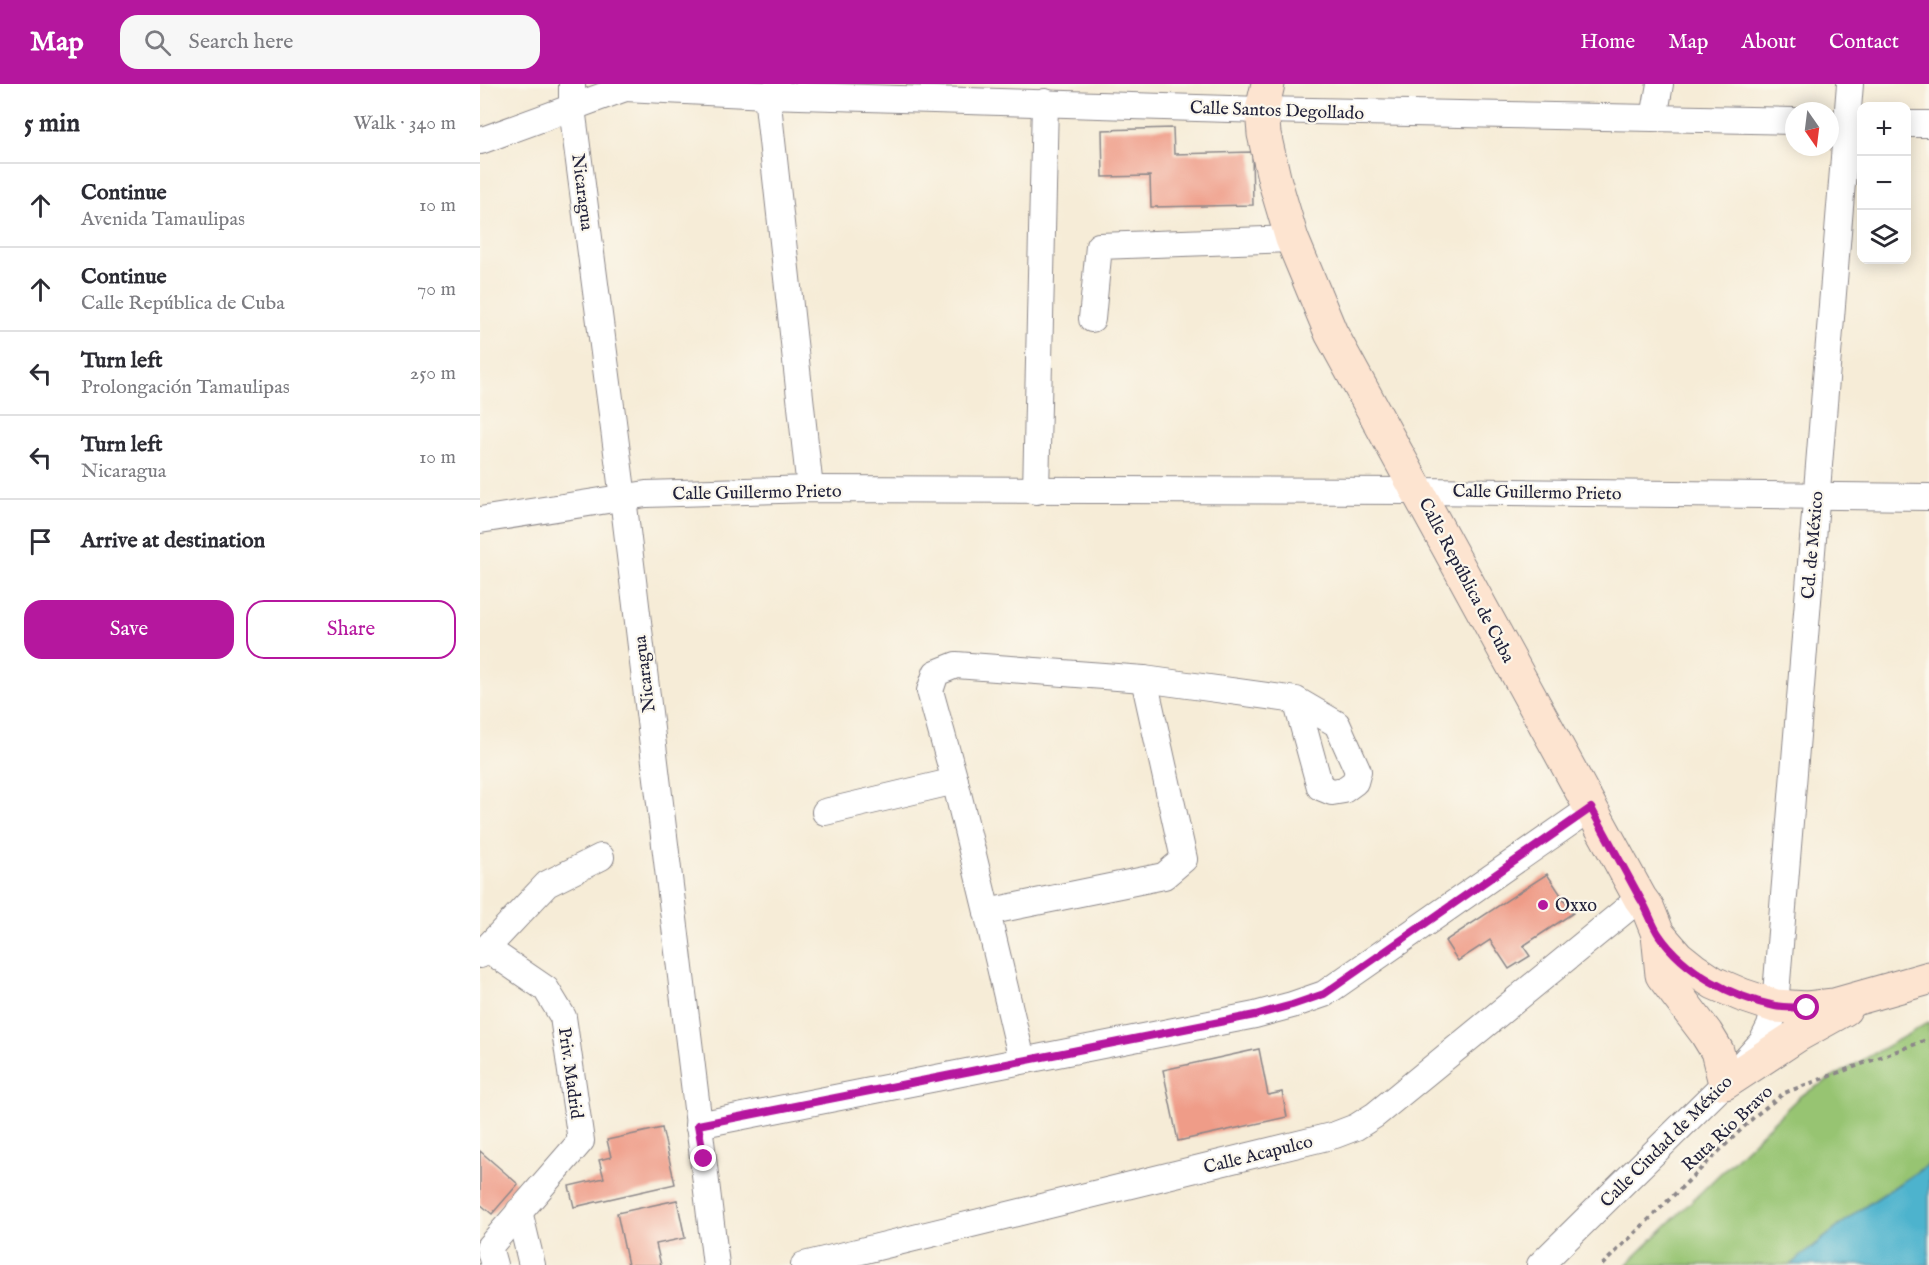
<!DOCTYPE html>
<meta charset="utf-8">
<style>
body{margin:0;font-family:"IM FELL English",serif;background:#f7f7f7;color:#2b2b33}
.controls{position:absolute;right:18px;top:18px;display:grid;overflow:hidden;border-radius:12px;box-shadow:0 3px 15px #0003}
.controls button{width:54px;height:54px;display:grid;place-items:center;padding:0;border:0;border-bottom:2px solid #e1e1e2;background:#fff;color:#2b2b33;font:30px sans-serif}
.compass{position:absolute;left:1305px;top:18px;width:54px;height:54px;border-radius:50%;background:#fff;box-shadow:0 3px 15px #0003;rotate:166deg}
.stop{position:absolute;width:18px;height:18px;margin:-14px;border:4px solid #b5179e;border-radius:50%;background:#fff}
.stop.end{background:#b5179e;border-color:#fff;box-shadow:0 2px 6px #0008}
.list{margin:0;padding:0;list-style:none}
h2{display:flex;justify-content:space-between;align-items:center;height:78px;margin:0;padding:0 24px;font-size:26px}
h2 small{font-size:20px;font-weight:400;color:#7c7c81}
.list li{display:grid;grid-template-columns:39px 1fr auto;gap:18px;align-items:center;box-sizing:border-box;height:84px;padding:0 24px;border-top:2px solid #e1e1e2}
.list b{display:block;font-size:22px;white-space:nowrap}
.list p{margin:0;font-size:20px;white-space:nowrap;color:#7c7c81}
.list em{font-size:20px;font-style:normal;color:#7c7c81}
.actions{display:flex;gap:12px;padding:18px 24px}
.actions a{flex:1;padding:14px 0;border:2px solid #b5179e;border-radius:18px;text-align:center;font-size:21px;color:#b5179e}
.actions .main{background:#b5179e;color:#fff}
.icon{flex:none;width:33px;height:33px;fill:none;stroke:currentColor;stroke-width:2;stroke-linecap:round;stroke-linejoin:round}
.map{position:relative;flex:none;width:1449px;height:1181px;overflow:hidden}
header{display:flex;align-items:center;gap:36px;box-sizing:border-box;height:84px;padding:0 30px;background:#b5179e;color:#fff}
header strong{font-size:28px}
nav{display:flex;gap:33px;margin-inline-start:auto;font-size:21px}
.search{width:420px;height:54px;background:#f7f7f7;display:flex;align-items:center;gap:15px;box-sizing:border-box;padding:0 21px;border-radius:18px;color:#7c7c81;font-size:22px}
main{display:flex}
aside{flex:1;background:#fff}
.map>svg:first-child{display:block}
.green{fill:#97c472;stroke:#5c7356;stroke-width:1.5}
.water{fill:#4eb3cd;stroke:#386a84;stroke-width:1.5}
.building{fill:#ef9c88}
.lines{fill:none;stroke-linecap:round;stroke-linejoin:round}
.street-casing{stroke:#8c8789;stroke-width:28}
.secondary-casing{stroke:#8c8789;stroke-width:35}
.path{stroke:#8c8789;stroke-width:4;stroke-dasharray:4.5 4.5;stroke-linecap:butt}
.street{stroke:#fff;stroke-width:26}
.secondary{stroke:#fde4d0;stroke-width:33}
.route{stroke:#b5179e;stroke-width:8}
.poi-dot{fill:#b5179e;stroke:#fbf7ec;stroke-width:2}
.labels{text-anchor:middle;stroke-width:4.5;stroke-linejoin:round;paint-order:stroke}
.street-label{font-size:18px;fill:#22223b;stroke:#fbf7ec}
.poi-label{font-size:18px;fill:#22223b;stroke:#fbf7ec;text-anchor:start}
</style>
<header>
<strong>Map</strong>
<div class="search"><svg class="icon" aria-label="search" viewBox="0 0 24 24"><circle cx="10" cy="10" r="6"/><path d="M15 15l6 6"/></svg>Search here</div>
<nav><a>Home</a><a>Map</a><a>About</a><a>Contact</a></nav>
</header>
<main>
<aside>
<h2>5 min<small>Walk · 340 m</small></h2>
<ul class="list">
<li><svg class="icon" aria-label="ahead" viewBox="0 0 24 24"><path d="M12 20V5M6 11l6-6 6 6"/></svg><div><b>Continue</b><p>Avenida Tamaulipas</p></div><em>10 m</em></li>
<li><svg class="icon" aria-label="ahead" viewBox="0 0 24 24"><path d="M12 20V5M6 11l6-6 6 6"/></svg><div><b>Continue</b><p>Calle República de Cuba</p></div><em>70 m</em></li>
<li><svg class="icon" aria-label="left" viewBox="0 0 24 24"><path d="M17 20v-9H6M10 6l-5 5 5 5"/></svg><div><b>Turn left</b><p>Prolongación Tamaulipas</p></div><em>250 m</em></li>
<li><svg class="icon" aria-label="left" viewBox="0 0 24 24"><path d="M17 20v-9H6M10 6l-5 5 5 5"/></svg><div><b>Turn left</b><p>Nicaragua</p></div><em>10 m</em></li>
<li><svg class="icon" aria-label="arrive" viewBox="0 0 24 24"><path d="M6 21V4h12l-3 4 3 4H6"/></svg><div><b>Arrive at destination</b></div></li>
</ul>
<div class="actions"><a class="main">Save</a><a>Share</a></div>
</aside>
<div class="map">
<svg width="1449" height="1181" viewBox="0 0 1449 1181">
<rect width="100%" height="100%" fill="#fbf7ec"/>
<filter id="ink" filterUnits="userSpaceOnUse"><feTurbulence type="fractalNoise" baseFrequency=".0167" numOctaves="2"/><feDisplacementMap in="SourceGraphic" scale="12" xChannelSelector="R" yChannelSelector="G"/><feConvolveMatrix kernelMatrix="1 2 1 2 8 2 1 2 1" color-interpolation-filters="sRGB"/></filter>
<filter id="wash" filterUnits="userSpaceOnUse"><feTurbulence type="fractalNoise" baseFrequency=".008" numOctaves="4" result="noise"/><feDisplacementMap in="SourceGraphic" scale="24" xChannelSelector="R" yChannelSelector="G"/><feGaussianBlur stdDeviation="1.35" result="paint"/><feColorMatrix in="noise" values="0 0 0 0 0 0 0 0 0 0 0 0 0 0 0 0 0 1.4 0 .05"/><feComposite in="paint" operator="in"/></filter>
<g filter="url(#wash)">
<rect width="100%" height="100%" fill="#f6ecd7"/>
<polygon class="green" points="1449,938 1449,1080 1378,1127 1310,1181 1146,1181 1320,1012"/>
<polygon class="water" points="1449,1080 1449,1181 1310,1181 1378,1127"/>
<g id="blocks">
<g class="building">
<polygon points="693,44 694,70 772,68 773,121 671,123 670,92 623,93 622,46"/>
<polygon points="1067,790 1093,829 1043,862 1050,872 1029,885 1010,856 978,877 965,857"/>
<polygon points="779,965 788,1011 802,1008 807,1033 698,1057 683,986"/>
<polygon points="182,1044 195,1100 94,1123 89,1102 124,1094 119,1076 131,1073 127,1056"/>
<polygon points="0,1067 38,1100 12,1130 0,1120"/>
<polygon points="197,1116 205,1154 176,1160 181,1181 148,1181 137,1129"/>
</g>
</g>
</g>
<g filter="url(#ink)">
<use href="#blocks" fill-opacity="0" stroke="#8c8789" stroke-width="1.5"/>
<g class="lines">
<defs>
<g id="street">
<polyline points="92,0 92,24 143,414 236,1181"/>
<polyline points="138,0 145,4 287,11 782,26 1314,37"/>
<polyline points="287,11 330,405"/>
<polyline points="1174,34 1180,0"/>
<polyline points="1426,40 1449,40"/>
<polyline points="0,57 145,4"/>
<polyline points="612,235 619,162 812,155"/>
<polyline points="556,407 565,18"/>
<polyline points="0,436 166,410 330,405 938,407 1449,413"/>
<polyline points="345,728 475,697"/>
<polyline points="507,828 475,697 450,607 456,589 476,581 664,595 816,616 857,640 878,687 875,698 864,706 852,708 840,703 816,616"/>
<polyline points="6,864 66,905 83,933 101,1057 9,1163 14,1181"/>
<polyline points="0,871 67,800 121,773"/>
<polyline points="542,976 507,828 684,792 704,775 664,595"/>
<polyline points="218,1041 775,931 812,921 844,910 1111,724"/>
<polyline points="39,1127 52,1181"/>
<polyline points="324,1181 855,1051 876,1043 895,1031 1160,814"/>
<polyline points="1060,1181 1245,999 1282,958 1290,942 1295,922 1370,0"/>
</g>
<g id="secondary">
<polyline points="788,0 782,26 784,50 795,98 812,155 851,249 1160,814 1168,825 1178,850 1198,873 1213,885 1234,899 1262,911 1295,922 1327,924 1354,921 1449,894"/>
<polyline points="1178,850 1182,891 1226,949 1237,967 1245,999 1318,951 1365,925"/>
</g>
</defs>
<use href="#street" class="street-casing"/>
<use href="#secondary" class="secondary-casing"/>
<polyline class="path" points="1122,1181 1275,1032 1304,1009 1449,955"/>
<use href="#street" class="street"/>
<use href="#secondary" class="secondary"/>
</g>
</g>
<g class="lines" filter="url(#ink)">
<path class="route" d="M224,1075l-6,-34 557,-110 37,-10 32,-11 267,-186 49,90c8,12 11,25 19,37 25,37 73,62 116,71 10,2 22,1 32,2"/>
</g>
<circle class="poi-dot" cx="1063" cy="821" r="6"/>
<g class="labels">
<g class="street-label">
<text transform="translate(797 26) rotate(2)" y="6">Calle Santos Degollado</text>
<text transform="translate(103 108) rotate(83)" y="6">Nicaragua</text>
<text transform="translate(277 408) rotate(-1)" y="6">Calle Guillermo Prieto</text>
<text transform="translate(1057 408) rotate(1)" y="6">Calle Guillermo Prieto</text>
<text transform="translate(1332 461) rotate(-85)" y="6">Cd. de México</text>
<text transform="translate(987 496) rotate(62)" y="6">Calle República de Cuba</text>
<text transform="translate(164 590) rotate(-97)" y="6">Nicaragua</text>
<text transform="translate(91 989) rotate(82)" y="6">Priv. Madrid</text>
<text transform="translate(1247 1044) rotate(-43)" y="6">Ruta Rio Bravo</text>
<text transform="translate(1186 1057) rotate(-45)" y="6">Calle Ciudad de México</text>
<text transform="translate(778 1070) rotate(-14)" y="6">Calle Acapulco</text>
</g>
<g class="poi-label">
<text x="1075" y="827">Oxxo</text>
</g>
</g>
</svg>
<div class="controls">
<button>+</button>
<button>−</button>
<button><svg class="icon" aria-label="layers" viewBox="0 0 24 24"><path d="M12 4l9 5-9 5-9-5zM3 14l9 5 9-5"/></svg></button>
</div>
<svg class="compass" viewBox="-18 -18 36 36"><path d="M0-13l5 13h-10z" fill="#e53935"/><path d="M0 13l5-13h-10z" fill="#7c7c81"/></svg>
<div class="stop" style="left:1327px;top:924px"></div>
<div class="stop end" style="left:224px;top:1075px"></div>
</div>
</main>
